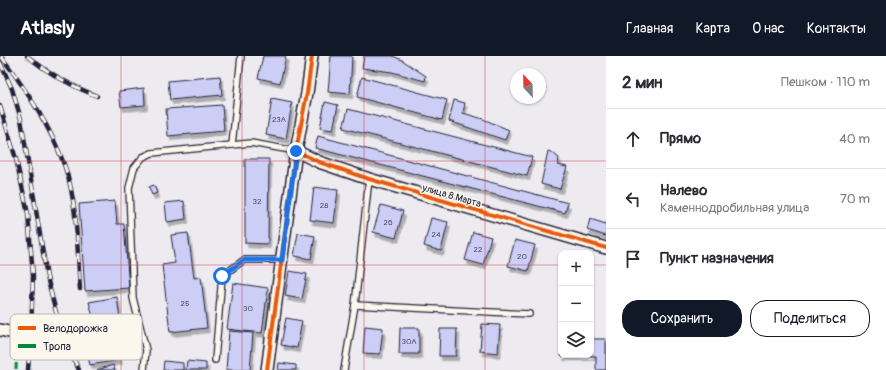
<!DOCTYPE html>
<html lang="ru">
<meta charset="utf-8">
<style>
body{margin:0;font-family:Pangolin,sans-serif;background:#f2f2f3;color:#2b2b33}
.controls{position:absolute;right:12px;bottom:12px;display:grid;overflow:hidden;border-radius:8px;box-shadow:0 1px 3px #0004}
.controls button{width:36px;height:36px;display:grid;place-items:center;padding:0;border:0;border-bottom:1px solid #e1e1e2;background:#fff;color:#2b2b33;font:20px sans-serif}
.compass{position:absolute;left:510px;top:12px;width:36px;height:36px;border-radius:50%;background:#fff;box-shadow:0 1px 3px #0004;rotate:338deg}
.stop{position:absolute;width:12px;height:12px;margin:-9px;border:3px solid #1a73e8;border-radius:50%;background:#fff}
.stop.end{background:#1a73e8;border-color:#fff;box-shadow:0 1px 4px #0008}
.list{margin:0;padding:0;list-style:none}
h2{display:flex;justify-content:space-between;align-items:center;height:52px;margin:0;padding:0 16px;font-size:17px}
h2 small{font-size:13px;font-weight:400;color:#7c7c81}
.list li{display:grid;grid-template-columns:26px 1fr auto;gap:12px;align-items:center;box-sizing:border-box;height:60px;padding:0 16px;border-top:1px solid #e1e1e2}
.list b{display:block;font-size:15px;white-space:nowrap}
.list p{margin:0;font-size:13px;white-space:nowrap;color:#7c7c81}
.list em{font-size:13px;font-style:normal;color:#7c7c81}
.actions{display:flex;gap:8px;padding:12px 16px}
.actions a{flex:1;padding:9px 0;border:1px solid #111827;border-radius:16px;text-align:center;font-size:14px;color:#111827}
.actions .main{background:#111827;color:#fff}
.icon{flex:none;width:22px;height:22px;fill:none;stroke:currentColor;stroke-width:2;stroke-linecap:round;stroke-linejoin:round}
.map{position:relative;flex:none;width:606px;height:314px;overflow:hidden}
header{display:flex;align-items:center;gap:24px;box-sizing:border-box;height:56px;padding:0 20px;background:#111827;color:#fff}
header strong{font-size:19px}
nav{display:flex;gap:22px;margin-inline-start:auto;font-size:14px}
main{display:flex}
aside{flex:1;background:#fff}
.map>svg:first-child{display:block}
.building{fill:#cdcef6;stroke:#22223b;filter:url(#shadow)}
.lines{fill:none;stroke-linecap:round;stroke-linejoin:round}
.lane-casing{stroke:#22223b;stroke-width:8}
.street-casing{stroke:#22223b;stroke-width:14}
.lane{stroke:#fbf7ec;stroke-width:5.5}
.street{stroke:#fbf7ec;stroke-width:11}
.rail-casing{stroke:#22223b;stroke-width:4.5}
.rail{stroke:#fbf7ec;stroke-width:3;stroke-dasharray:9;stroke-linecap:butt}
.quiet{stroke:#00873e;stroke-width:3;stroke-dasharray:6 3;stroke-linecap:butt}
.cycleway-casing{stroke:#fbf7ec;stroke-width:6}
.cycleway{stroke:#e8590c;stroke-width:4}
.route{stroke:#1a73e8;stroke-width:5}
.grid{fill:none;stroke:#d1495b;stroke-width:1;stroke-opacity:0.55}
.labels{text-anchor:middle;stroke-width:3;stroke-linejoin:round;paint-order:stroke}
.number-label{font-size:8px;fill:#4d4d6a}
.street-label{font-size:10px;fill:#22223b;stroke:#fbf7ec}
.key{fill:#fbf7ec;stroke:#bab7b7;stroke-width:1}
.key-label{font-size:11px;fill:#22223b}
</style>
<header>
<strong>Atlasly</strong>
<nav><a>Главная</a><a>Карта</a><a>О нас</a><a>Контакты</a></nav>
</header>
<main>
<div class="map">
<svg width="606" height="314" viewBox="0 0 606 314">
<defs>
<filter id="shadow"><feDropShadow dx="2.5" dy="4.5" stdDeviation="0" flood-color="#0004"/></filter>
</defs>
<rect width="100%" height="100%" fill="#edebef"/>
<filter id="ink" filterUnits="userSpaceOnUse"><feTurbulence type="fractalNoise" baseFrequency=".025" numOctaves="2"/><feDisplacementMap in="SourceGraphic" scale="8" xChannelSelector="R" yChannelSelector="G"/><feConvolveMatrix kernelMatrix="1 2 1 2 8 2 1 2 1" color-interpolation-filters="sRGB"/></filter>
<g filter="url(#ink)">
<g class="building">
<polygon points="263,0 286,0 280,27 258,22"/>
<polygon points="331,0 352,0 350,38 328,36"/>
<polygon points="364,0 393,0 402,4 426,20 425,25 392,16 362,12"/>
<polygon points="220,20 222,39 170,44 168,25"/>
<polygon points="362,21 447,44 442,64 357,41"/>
<polygon points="144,32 145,49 121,51 119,35"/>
<polygon points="272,43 292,47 286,83 266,79"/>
<polygon points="454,44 465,47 463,57 483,63 509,74 505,84 449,65"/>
<polygon points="325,46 338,49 333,74 320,72"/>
<polygon points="222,49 224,75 168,80 166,53"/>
<polygon points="348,53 532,101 527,120 343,72"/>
<polygon points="318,80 568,147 565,157 315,92"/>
<polygon points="548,95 553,97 559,102 558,109 567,111 560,133 541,128"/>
<polygon points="245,103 269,103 268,188 245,187"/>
<polygon points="154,129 157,137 152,139 149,131"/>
<polygon points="314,131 338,134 334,167 310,164"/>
<polygon points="115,145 117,168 124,168 129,232 85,235 79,148"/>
<polygon points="184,145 186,163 167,166 165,147"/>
<polygon points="381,149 403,155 396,182 373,176"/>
<polygon points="431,162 448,166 441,195 424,190"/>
<polygon points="590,163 606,168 606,180 587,174"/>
<polygon points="473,176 491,181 483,209 465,204"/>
<polygon points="188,177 194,222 201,221 207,272 170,276 162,209 175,207 171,179"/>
<polygon points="298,177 315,180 311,203 294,200"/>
<polygon points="515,184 535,189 528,215 508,210"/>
<polygon points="289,215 307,218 302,243 285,240"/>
<polygon points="233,227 268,232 262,277 227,273"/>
<polygon points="117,241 122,279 116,281 120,304 90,309 86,292 82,292 78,267 94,265 89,246"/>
<polygon points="286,262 302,265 297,292 281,289"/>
<polygon points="482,268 500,269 498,297 480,295"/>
<polygon points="365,270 383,272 380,298 363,297"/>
<polygon points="400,272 419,272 419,298 399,298"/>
<polygon points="440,273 457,273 456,300 439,300"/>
<polygon points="229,275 253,277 250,314 226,314"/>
<polygon points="591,283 606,283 606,314 596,314 596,300 561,300 561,299 591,299"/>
<polygon points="164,305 183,307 183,314 163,314"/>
<polygon points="187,305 206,307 206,314 186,314"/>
<polygon points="279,307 296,309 296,314 278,314"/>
<polygon points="113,309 115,314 97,314"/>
</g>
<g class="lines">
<defs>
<g id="lane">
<polyline points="241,0 232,89 251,87 296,95"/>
<polyline points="355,249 529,258"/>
<polyline points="215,304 222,220 244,204 281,204"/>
<polyline points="144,314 146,294 133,242 129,132 134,112 143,101 152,97 232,89"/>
<polyline points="344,314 355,249 369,123"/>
</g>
<g id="street">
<polyline points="296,95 319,106 369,123 606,192"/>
<polyline points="0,274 9,276"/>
<polyline points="267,314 296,95 307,37 312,0"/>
</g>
</defs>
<use href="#lane" class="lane-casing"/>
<use href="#street" class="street-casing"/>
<use href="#lane" class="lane"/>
<use href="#street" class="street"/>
<defs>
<g id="rail">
<path d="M1,0c25,34 50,71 64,111 13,38 12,82 15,122"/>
<path d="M27,0c21,17 44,30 70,40"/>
<polyline points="0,6 12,33 21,63 47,221 57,260 69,293 79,314"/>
<polyline points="0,50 16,103 28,158 33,220 31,277 28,314"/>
</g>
</defs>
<use href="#rail" class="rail-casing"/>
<use href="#rail" class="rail"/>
<polyline class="quiet" points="9,276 17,280 16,314"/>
<defs>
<g id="cycleway">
<polyline points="296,95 319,106 369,123 606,192"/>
<polyline points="267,314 296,95 307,37 312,0"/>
</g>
</defs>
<use href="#cycleway" class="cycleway-casing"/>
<use href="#cycleway" class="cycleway"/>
</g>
</g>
<g class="lines" filter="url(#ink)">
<polyline class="route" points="222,220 244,204 282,204 296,95"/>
</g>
<path class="grid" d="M121,0v314M242,0v314M364,0v314M485,0v314M0,105h606M0,209h561M591,209h15"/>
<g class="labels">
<g class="number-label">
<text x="279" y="66">23А</text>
<text x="257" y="148">32</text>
<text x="324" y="152">28</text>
<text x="388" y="169">26</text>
<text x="436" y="181">24</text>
<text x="478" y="196">22</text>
<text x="522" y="203">20</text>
<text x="185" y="250">25</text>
<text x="248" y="255">30</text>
<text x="409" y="288">30А</text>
</g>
<g class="street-label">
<text transform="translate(452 139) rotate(16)" y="4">улица 8 Марта</text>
</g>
</g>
<rect x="10" y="258" width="132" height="46" rx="6" class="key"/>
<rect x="18" y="270" width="18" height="4" fill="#e8590c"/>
<rect x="18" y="288" width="18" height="4" fill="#00873e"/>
<g class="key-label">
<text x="43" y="276">Велодорожка</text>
<text x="43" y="294">Тропа</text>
</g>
</svg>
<div class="controls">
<button>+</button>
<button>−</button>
<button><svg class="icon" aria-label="layers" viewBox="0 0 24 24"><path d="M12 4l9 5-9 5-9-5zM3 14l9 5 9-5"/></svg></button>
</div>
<svg class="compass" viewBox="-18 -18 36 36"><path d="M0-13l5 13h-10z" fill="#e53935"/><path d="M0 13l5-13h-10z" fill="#7c7c81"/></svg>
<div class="stop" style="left:222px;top:220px"></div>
<div class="stop end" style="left:296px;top:95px"></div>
</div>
<aside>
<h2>2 мин<small>Пешком · 110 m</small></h2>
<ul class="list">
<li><svg class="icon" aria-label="ahead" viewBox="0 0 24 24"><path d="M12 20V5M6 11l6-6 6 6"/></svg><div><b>Прямо</b></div><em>40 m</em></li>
<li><svg class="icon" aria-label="left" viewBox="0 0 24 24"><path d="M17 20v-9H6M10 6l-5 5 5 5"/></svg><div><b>Налево</b><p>Каменнодробильная улица</p></div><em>70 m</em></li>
<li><svg class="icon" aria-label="arrive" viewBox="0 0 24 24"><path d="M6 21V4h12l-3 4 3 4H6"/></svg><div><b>Пункт назначения</b></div></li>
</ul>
<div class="actions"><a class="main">Сохранить</a><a>Поделиться</a></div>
</aside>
</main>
